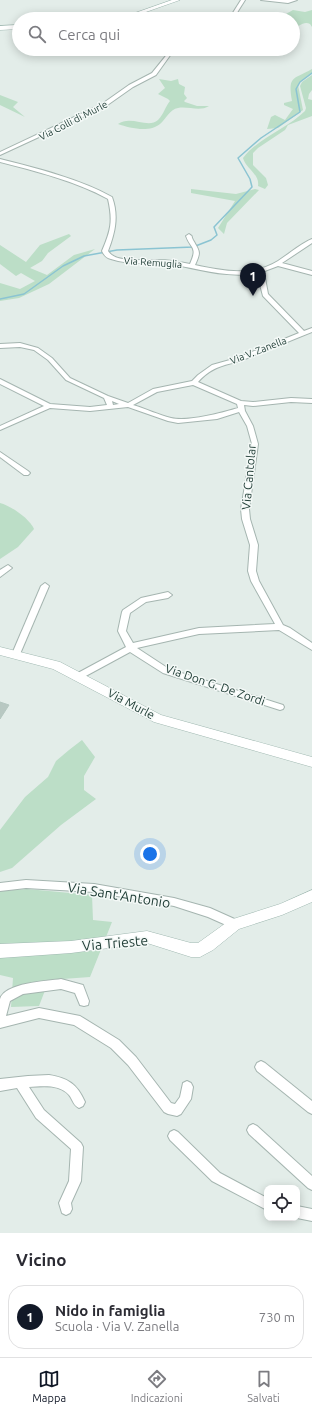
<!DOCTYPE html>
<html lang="it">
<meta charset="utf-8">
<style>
body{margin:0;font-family:Ubuntu,sans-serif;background:#f2f2f3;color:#2b2b33}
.controls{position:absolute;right:12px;bottom:12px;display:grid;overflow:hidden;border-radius:8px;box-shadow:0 2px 10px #0003}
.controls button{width:36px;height:36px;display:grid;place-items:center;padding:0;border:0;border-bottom:1px solid #e1e1e2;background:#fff;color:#2b2b33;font:20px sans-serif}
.you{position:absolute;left:150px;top:854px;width:14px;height:14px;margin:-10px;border:3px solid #fff;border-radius:50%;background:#1a73e8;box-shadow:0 0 0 6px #1a73e833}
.badge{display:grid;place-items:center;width:26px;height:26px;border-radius:50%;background:#111827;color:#fff;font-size:13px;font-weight:700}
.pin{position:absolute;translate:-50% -33px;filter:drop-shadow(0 1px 2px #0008)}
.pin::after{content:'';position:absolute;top:21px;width:14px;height:12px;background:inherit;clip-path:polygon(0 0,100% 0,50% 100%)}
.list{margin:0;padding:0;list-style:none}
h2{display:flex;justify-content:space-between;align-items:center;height:52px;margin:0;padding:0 16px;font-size:17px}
h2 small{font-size:13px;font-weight:400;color:#7c7c81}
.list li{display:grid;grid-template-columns:26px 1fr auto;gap:12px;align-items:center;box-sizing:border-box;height:64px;margin:0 8px 8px;padding:0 8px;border:1px solid #e1e1e2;border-radius:16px}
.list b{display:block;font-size:15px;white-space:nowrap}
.list p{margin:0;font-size:13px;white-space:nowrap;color:#7c7c81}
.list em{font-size:13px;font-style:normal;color:#7c7c81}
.icon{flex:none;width:22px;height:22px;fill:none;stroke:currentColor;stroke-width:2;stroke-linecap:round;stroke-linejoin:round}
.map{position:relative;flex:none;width:312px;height:1233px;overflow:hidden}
.search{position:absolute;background:#fff;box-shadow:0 2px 10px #0003;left:12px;right:12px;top:12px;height:44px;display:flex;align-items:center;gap:10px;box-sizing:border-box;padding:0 14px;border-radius:22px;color:#7c7c81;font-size:15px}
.sheet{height:124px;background:#fff}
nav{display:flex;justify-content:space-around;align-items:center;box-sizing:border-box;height:56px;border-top:1px solid #e1e1e2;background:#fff;font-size:11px;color:#7c7c81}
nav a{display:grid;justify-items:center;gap:2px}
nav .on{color:#111827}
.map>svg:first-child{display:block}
.green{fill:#bcdec7}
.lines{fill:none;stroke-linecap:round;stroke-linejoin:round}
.stream{stroke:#8bc4d2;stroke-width:1.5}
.building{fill:#b8c8c2;stroke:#b5c7c0}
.street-casing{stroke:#a5b5b0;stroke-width:2}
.secondary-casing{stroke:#a1b9b2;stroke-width:1}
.street{fill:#fff;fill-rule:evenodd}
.secondary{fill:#fff;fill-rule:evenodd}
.labels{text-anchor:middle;stroke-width:3;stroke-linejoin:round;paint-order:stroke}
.far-street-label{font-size:10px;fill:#223f38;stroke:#f4f9f7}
.street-label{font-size:12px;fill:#223f38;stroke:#f4f9f7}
.near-street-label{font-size:14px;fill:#223f38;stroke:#f4f9f7}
</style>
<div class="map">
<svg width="312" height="1233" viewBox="0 0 312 1233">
<rect width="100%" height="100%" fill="#e3ede9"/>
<g class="green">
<path d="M293,10l12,2 7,-2v17l-2,-3c-6,-3 -12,2 -17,7v-12h-16z"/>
<path d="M312,69v4l-12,9 -2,3 5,25 -25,18 -11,1 4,-12 4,-2 10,5 8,-11 -9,-4v-2l8,-2c-4,-25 0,-21 20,-32z"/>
<path d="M312,75v15l-3,4 -1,5 4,1v16l-24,9 -3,5 -27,18 -5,5v12l13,13 2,7 -3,4 -7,-3c2,-12 -12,-17 -15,-28 15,-20 45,-30 62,-47l1,-3 -6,-22 2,-4z"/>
<path d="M159,79l12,2 7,-2 1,5 6,3 -1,7 3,4 -3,3 1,1 12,4h12c-9,6 -21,0 -31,2 -8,1 -12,11 -18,16 -11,9 -30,4 -42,0 13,-9 30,5 40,-4 6,-6 7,-13 12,-19l-2,-2 -10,-5 7,-6z"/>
<polygon points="0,95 18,102 13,107 25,117 0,105"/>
<polygon points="191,189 236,194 255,189 259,190 227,223 224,234 218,228 235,201 191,193"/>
<polygon points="69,234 71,236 48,253 42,261 30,268 47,275 74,255 95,249 49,284 19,298 0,301 0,283 20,289 35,281 21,273 16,276 0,264 0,245 26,262 40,245"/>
<path d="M0,503c11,3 29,15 34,26l-16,18 -18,12z"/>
<polygon points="82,740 95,757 84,776 84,790 96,799 61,825 12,868 0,872 0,830 25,797 48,777 56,761 69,750"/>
<polygon points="27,889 92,895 93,920 112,922 90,977 49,980 39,1006 11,1007 13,978 0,975 0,891"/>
</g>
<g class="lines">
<polyline class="stream" points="0,299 24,294 63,266 84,256 117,250 193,247 211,240 217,235 214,227 252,187 250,179 238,158 261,138 300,112 296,89 300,82 312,73"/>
</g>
<polygon class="building" points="0,702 9,705 0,719"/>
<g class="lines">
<defs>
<g id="street">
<polygon points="241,0 245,0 233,19 229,19"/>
<polygon points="261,0 297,0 288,3"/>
<polygon points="174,49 179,49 171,54 156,75 133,87 106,106 0,155 0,152 102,104 129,85 152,73 169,52"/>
<path d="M0,159c36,9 80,20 112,38 7,19 3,36 -4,54 8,13 37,8 51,9 10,0 21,2 31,4 8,-18 1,-14 -4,-28l3,-2c5,4 1,0 4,6 7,12 8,12 2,25 28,6 57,12 83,-4 11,-7 22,-17 34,-22v4l-30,20 30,8v4l-34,-9 -16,6 3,6 3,16 36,37 8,-3v4c-22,9 -45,18 -67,27 -19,7 -32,6 -47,23l43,19 12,1 38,-4 21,1v4l-21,-1 -38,4 -9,-1 1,6 8,15 5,18 -9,65 1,10 8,26 -2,26 3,10 24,44 7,3 22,15v7l-33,-20 -80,4 -62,14 32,21 114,36 1,2 -1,2 -3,1 -117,-37 -33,-21 -48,26h-6l-1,-2 1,-2 50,-27 -8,-16 4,-19 1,-2 18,-12 27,-6 4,3 -4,3 -22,4 -16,11 -4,18 7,12 66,-15 76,-4 -24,-43 -3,-10 2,-26 -8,-26 -1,-10 11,-65 -5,-18 -8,-14 -22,7 -39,4 -10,-2 -40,-14 -38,4 -40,-3 -50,22v-4l44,-20 -44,-22v-5l50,25 40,3 17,-2 -3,-7 -38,-18 -18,-20 -14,-10 -14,-3 -20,1v-4l20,-1 18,5 14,10 18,20 38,18 20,7 25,-14 39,-8 6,-6 14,-10 25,-7 62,-25 -36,-37 -6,-23c-32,6 -63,-6 -94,-10 -18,-1 -35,2 -52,-4 -5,-1 -7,-4 -9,-8 9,-21 11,-30 6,-52 -32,-18 -73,-28 -108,-37zM193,385l44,19 1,4c-17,5 -50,14 -67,10 -12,-3 -25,-9 -38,-13l24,-13zM112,401l7,3 -6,1z"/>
<polygon points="0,452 28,471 30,473 28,475 24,475 0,457"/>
<polygon points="8,565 12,568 0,577 0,570"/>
<polygon points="45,583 49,586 20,654 19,656 13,656 12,654 41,586"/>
<polygon points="26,880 94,884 174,898 210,908 239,921 240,924 239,927 235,929 208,917 174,906 94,892 26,888 0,891 0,883"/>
<path d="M61,979l22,6 6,16 -1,4 -4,1 -4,-1 -5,-12 -14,-4 -38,5 -13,7 -4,15 33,-8 41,8 39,24 17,17 35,46 4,1 5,-7 3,-14 4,-2 4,2 2,4 -2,12 -10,15 -4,2 -9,-2 -4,-2 -36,-47 -17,-17 -37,-23 -35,-7 -39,10c0,-9 0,-20 0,-29 4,-16 47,-18 61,-20z"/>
<polygon points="261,1061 265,1063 312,1101 312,1114 308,1112 257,1071 255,1067 257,1063"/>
<path d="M49,1075c19,3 28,9 36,27l-2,4 -4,2c-6,-3 -6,-8 -10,-13 -9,-11 -27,-9 -40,-8l15,23 37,33 2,4 -2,34 -10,22 1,6 -2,4 -4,2 -4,-2 -3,-10 10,-22 2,-32 -35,-31 -19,-30 -17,3v-12l28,-3z"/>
<polygon points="253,1124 257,1126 312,1176 312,1190 308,1188 249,1134 247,1130 249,1126"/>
<polygon points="174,1130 178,1132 220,1173 267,1198 267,1210 212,1181 170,1140 168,1136 170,1132"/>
<polygon points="297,1206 312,1209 312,1221 297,1218"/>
</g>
<g id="secondary">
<polygon points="172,0 180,0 126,19 118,19"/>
<polygon points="19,25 19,29 0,30 0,26"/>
<polygon points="0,647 60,662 161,715 312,757 312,767 154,722 53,669 0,655"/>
<polygon points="312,890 312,902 282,915 239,929 213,950 200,957 191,957 147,943 71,953 0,958 0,944 71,941 147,931 191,943 198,943 230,920 280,904"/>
</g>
</defs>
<use href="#street" class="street-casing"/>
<use href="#secondary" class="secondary-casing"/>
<use href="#street" class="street"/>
<use href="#secondary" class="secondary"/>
</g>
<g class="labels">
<g class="far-street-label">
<text transform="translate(73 120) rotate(-27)" y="4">Via Colli di Murle</text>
<text transform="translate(153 262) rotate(4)" y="4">Via Remuglia</text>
<text transform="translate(258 350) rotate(-21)" y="4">Via V. Zanella</text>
</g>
<g class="street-label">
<text transform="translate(249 477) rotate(-85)" y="4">Via Cantolar</text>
<text transform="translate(215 685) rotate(19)" y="4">Via Don G. De Zordi</text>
<text transform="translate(131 704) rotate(28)" y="4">Via Murle</text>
</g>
<g class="near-street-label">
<text transform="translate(119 895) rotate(9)" y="5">Via Sant'Antonio</text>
<text transform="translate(115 943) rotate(-5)" y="5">Via Trieste</text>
</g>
</g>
</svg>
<div class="controls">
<button><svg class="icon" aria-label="locate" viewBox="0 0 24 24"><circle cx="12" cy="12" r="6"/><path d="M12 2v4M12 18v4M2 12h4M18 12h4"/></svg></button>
</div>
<div class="you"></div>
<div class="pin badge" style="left:253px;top:296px">1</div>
<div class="search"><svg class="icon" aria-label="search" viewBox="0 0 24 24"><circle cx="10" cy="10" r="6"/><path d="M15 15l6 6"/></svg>Cerca qui</div>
</div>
<section class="sheet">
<h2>Vicino<small></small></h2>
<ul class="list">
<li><span class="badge">1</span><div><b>Nido in famiglia</b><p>Scuola · Via V. Zanella</p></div><em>730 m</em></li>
</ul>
</section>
<nav>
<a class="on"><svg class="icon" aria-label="map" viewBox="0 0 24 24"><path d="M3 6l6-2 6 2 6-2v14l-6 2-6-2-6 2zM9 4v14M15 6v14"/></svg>Mappa</a>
<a><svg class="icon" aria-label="directions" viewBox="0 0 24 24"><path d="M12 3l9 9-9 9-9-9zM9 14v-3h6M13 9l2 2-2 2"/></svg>Indicazioni</a>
<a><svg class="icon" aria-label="saved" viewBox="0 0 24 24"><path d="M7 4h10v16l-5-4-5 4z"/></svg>Salvati</a>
</nav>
